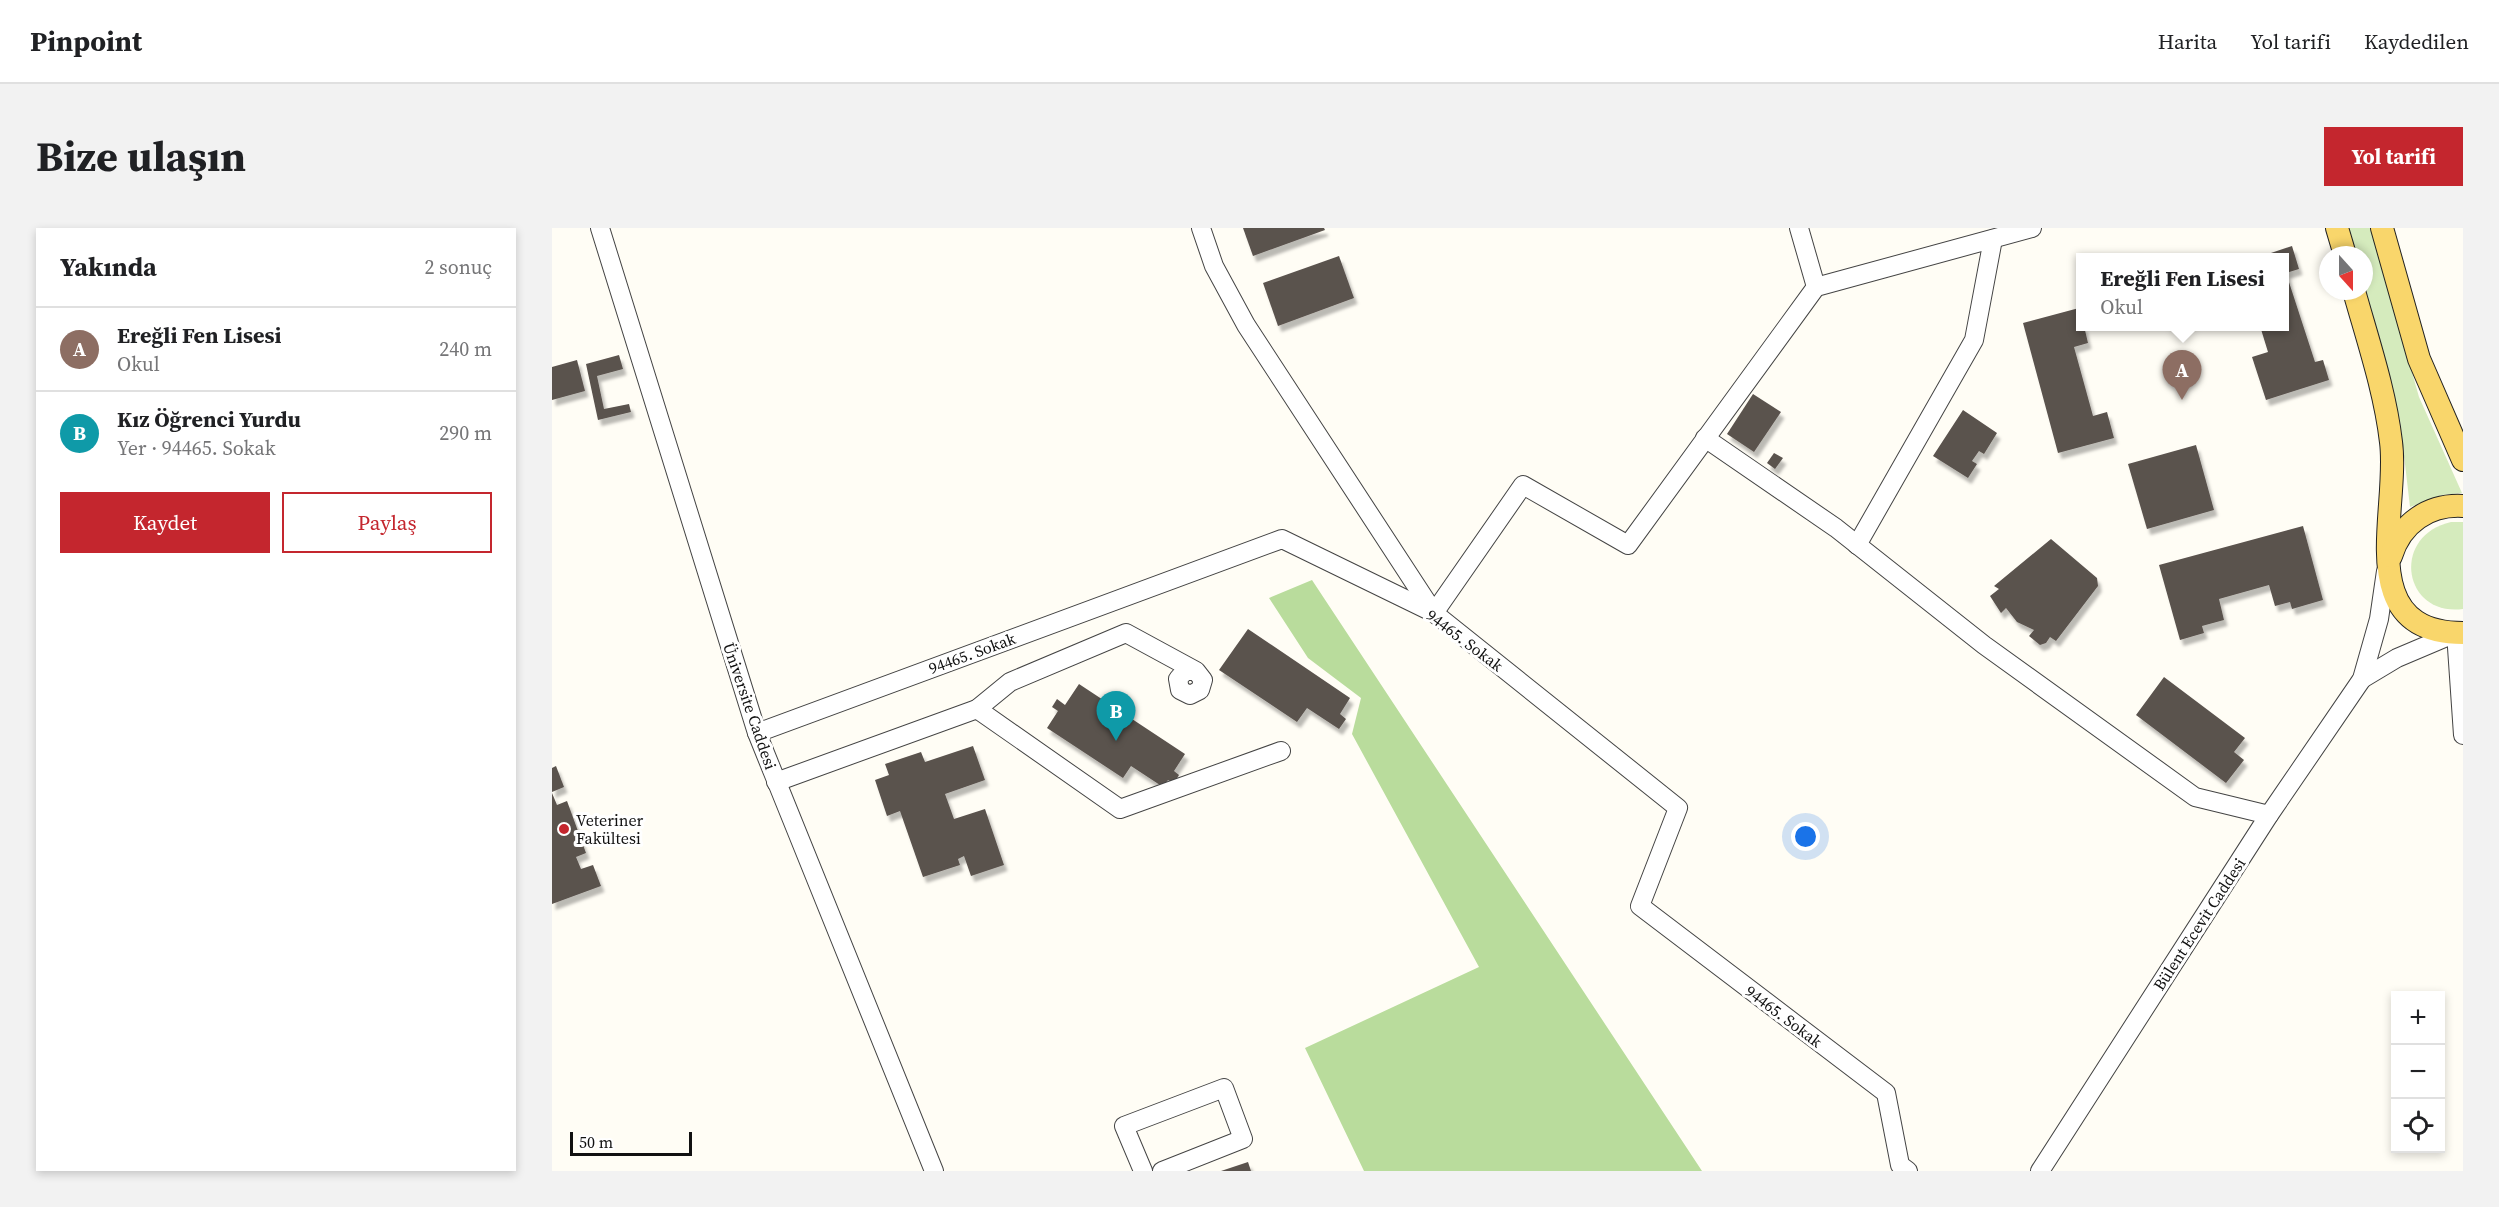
<!DOCTYPE html>
<html lang="tr">
<meta charset="utf-8">
<style>
body{margin:0;font-family:"Source Serif 4",serif;background:#f2f2f2;color:#202124}
.controls{position:absolute;right:18px;bottom:18px;display:grid;overflow:hidden;border-radius:0px;box-shadow:0 3px 9px #0003}
.controls button{width:54px;height:54px;display:grid;place-items:center;padding:0;border:0;border-bottom:2px solid #e0e0e0;background:#fff;color:#202124;font:30px sans-serif}
.compass{position:absolute;left:1767px;top:18px;width:54px;height:54px;border-radius:50%;background:#fff;box-shadow:0 3px 9px #0003;rotate:159deg}
.scale{position:absolute;left:18px;bottom:15px;width:122px;box-sizing:border-box;padding-left:6px;border:3px solid #111;border-top:0;font-size:16px;line-height:21px;white-space:nowrap;color:#111;-webkit-text-stroke:4px #fff;paint-order:stroke}
.you{position:absolute;left:1254px;top:609px;width:21px;height:21px;margin:-15px;border:4px solid #fff;border-radius:50%;background:#1a73e8;box-shadow:0 0 0 9px #1a73e833}
.badge{display:grid;place-items:center;width:39px;height:39px;border-radius:50%;background:#c4262e;color:#fff;font-size:20px;font-weight:700}
.pin{position:absolute;translate:-50% -50px;filter:drop-shadow(0 2px 3px #0008)}
.pin::after{content:'';position:absolute;top:32px;width:21px;height:18px;background:inherit;clip-path:polygon(0 0,100% 0,50% 100%)}
.popup{position:absolute;left:1524px;top:25px;width:213px;height:78px;box-sizing:border-box;display:grid;place-content:center;border-radius:0px;background:#fff;filter:drop-shadow(0 2px 4px #0005);font-size:20px;white-space:nowrap;color:#757577}
.popup b{font-size:22px;color:#202124}
.popup::after{content:'';position:absolute;left:50%;top:100%;margin-left:-12px;border:12px solid transparent;border-top-color:#fff}
.list{margin:0;padding:0;list-style:none}
h2{display:flex;justify-content:space-between;align-items:center;height:78px;margin:0;padding:0 24px;font-size:26px}
h2 small{font-size:20px;font-weight:400;color:#757577}
.list li{display:grid;grid-template-columns:39px 1fr auto;gap:18px;align-items:center;box-sizing:border-box;height:84px;padding:0 24px;border-top:2px solid #e0e0e0}
.list b{display:block;font-size:22px;white-space:nowrap}
.list p{margin:0;font-size:20px;white-space:nowrap;color:#757577}
.list em{font-size:20px;font-style:normal;color:#757577}
.actions{display:flex;gap:12px;padding:18px 24px}
.actions a{flex:1;padding:14px 0;border:2px solid #c4262e;border-radius:0px;text-align:center;font-size:21px;color:#c4262e}
.actions .main{background:#c4262e;color:#fff}
.icon{flex:none;width:33px;height:33px;fill:none;stroke:currentColor;stroke-width:2;stroke-linecap:round;stroke-linejoin:round}
.map{position:relative;flex:none;width:1911px;height:943px;overflow:hidden;border-radius:0px}
header{display:flex;align-items:center;gap:36px;box-sizing:border-box;height:84px;padding:0 30px;background:#fff;border-bottom:2px solid #e0e0e0}
header strong{font-size:28px}
nav{display:flex;gap:33px;margin-inline-start:auto;font-size:21px}
.intro{display:flex;align-items:center;justify-content:space-between;box-sizing:border-box;height:144px;padding:0 36px}
h1{margin:0;font-size:42px}
.button{padding:15px 27px;border-radius:0px;background:#c4262e;color:#fff;font-size:21px;font-weight:700}
main{display:flex;gap:36px;padding:0 36px}
aside{flex:1;background:#fff;border-radius:0px;box-shadow:0 3px 9px #0003}
.map>svg:first-child{display:block}
.green{fill:#d5ebbd}
.forest{fill:#b9dc9c}
.building{fill:#5a524d;filter:url(#shadow)}
.lines{fill:none;stroke-linecap:round;stroke-linejoin:round}
.minor-casing{stroke:#444;stroke-width:20}
.major-casing{stroke:#222;stroke-width:24}
.minor{stroke:#fff;stroke-width:18}
.major{stroke:#f9d66b;stroke-width:22}
.poi-dot{fill:#c4262e;stroke:#fff;stroke-width:2}
.labels{text-anchor:middle;stroke-width:6;stroke-linejoin:round;paint-order:stroke}
.street-label{font-size:16px;fill:#111;stroke:#fff}
.poi-label{font-size:16px;fill:#111;stroke:#fff;text-anchor:start}
</style>
<header>
<strong>Pinpoint</strong>
<nav><a>Harita</a><a>Yol tarifi</a><a>Kaydedilen</a></nav>
</header>
<div class="intro"><h1>Bize ulaşın</h1><a class="button">Yol tarifi</a></div>
<main>
<aside>
<h2>Yakında<small>2 sonuç</small></h2>
<ul class="list">
<li><span class="badge" style="background:#8d6e63">A</span><div><b>Ereğli Fen Lisesi</b><p>Okul</p></div><em>240 m</em></li>
<li><span class="badge" style="background:#0f9aa8">B</span><div><b>Kız Öğrenci Yurdu</b><p>Yer · 94465. Sokak</p></div><em>290 m</em></li>
</ul>
<div class="actions"><a class="main">Kaydet</a><a>Paylaş</a></div>
</aside>
<div class="map">
<svg width="1911" height="943" viewBox="0 0 1911 943">
<defs>
<filter id="shadow"><feDropShadow dx="3.5" dy="6" stdDeviation="1.5" flood-color="#0004"/></filter>
</defs>
<rect width="100%" height="100%" fill="#fffdf5"/>
<g class="green">
<polygon points="1797,0 1819,0 1867,169 1910,265 1890,267 1858,279 1848,193 1812,55 1812,27 1804,27"/>
<path d="M1899,294h12v87c-60,8 -73,-73 -12,-87z"/>
</g>
<polygon class="forest" points="760,352 1150,943 812,943 753,820 927,739 800,506 809,470 756,430 717,370"/>
<g class="building">
<polygon points="691,0 772,0 773,2 701,28"/>
<polygon points="1740,18 1747,41 1734,45 1763,134 1771,132 1777,152 1714,172 1700,129 1716,124 1708,98 1732,98 1732,30 1707,29"/>
<polygon points="787,28 802,70 726,98 711,55"/>
<polygon points="1527,80 1528,98 1532,98 1536,115 1522,119 1541,188 1555,184 1562,210 1506,225 1471,95"/>
<polygon points="67,127 71,141 45,148 52,181 77,176 79,184 46,192 34,136"/>
<polygon points="25,132 33,163 0,172 0,139"/>
<polygon points="1201,166 1229,184 1202,224 1175,206"/>
<polygon points="1411,182 1445,205 1432,226 1427,223 1420,233 1425,236 1416,250 1381,228"/>
<polygon points="1644,217 1662,282 1595,301 1576,236"/>
<polygon points="1222,225 1231,230 1223,241 1215,235"/>
<polygon points="1751,298 1771,372 1740,381 1738,374 1723,378 1717,357 1667,371 1672,392 1650,398 1652,405 1628,412 1607,337"/>
<polygon points="1499,311 1545,350 1546,358 1504,413 1498,409 1494,415 1488,417 1477,408 1482,402 1465,394 1454,380 1449,385 1438,368 1447,361 1442,358"/>
<polygon points="696,401 798,470 788,486 794,491 787,501 755,480 745,494 667,442"/>
<polygon points="1612,449 1693,510 1682,524 1692,532 1674,555 1584,487"/>
<polygon points="527,456 633,526 622,543 627,547 622,555 616,552 611,559 579,538 571,550 495,500 506,483 500,479 505,471 513,477"/>
<polygon points="421,518 433,552 393,566 402,591 433,581 452,637 419,648 412,628 406,631 408,637 371,649 348,583 335,588 323,552 337,547 333,536 369,524 373,534"/>
<polygon points="4,538 12,559 0,564 0,540"/>
<polygon points="0,565 5,577 15,573 34,625 24,629 29,641 41,637 49,658 0,676"/>
<polygon points="696,934 699,943 669,943"/>
</g>
<g class="lines">
<defs>
<g id="minor">
<polyline points="48,0 205,505 382,943"/>
<polyline points="649,0 662,38 694,97 882,385 971,257 1076,317 1264,59 1480,0"/>
<polyline points="1247,0 1264,59"/>
<polyline points="1153,210 1284,300 1432,417 1643,569 1717,587"/>
<polyline points="1305,317 1422,112 1441,11"/>
<polyline points="1810,451 1845,430 1904,405 1911,507"/>
<polyline points="425,481 458,454 574,405 644,443 651,452 648,462 638,467 628,462 626,451 633,443 644,443"/>
<polyline points="205,505 730,311 882,385 1126,580 1088,678 1334,865 1348,937 1356,943"/>
<polyline points="224,554 425,481 568,581 729,523"/>
<polyline points="591,943 572,898 672,860 691,911 610,943"/>
<polyline points="1488,943 1717,587 1810,451 1827,391 1834,343"/>
</g>
<g id="major">
<polyline points="1785,0 1793,27"/>
<polyline points="1830,0 1867,131 1911,232"/>
<path d="M1802,63c14,50 31,100 37,151 9,68 -40,191 72,191"/>
<path d="M1839,328c10,-33 38,-52 72,-50"/>
</g>
</defs>
<use href="#minor" class="minor-casing"/>
<use href="#major" class="major-casing"/>
<use href="#minor" class="minor"/>
<use href="#major" class="major"/>
</g>
<circle class="poi-dot" cx="12" cy="601" r="6"/>
<g class="labels">
<g class="street-label">
<text transform="translate(913 412) rotate(37)" y="6">94465. Sokak</text>
<text transform="translate(420 425) rotate(-20)" y="6">94465. Sokak</text>
<text transform="translate(198 478) rotate(71)" y="6">Üniversite Caddesi</text>
<text transform="translate(1647 696) rotate(-57)" y="6">Bülent Ecevit Caddesi</text>
<text transform="translate(1232 788) rotate(37)" y="6">94465. Sokak</text>
</g>
<g class="poi-label">
<text x="24" y="598">Veteriner<tspan x="24" dy="18">Fakültesi</tspan></text>
</g>
</g>
</svg>
<div class="controls">
<button>+</button>
<button>−</button>
<button><svg class="icon" aria-label="locate" viewBox="0 0 24 24"><circle cx="12" cy="12" r="6"/><path d="M12 2v4M12 18v4M2 12h4M18 12h4"/></svg></button>
</div>
<svg class="compass" viewBox="-18 -18 36 36"><path d="M0-13l5 13h-10z" fill="#e53935"/><path d="M0 13l5-13h-10z" fill="#757577"/></svg>
<div class="scale">50 m</div>
<div class="you"></div>
<div class="pin badge" style="left:1630px;top:172px;background:#8d6e63">A</div>
<div class="popup"><b>Ereğli Fen Lisesi</b>Okul</div>
<div class="pin badge" style="left:564px;top:513px;background:#0f9aa8">B</div>
</div>
</main>
